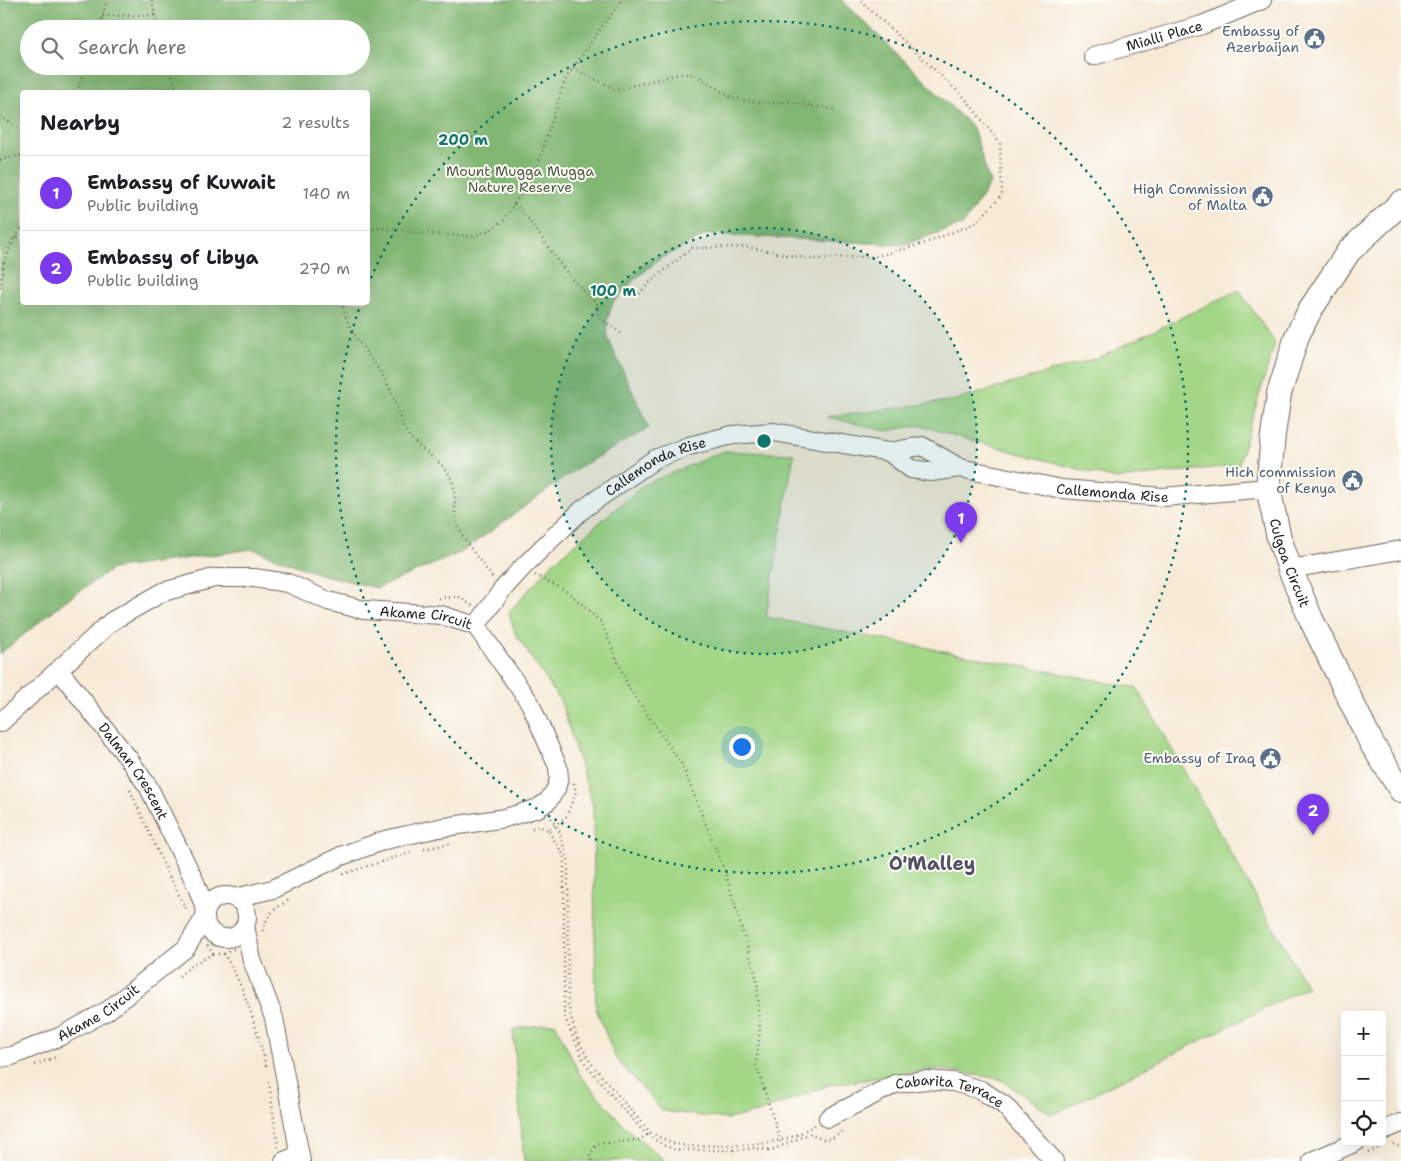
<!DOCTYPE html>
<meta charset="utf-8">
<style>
body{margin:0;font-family:"Shantell Sans",sans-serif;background:#f6f6f6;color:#202124}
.controls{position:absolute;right:15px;bottom:15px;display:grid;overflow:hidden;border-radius:5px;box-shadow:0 5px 20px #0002}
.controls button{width:45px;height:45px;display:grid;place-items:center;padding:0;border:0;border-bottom:1px solid #e0e0e0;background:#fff;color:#202124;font:25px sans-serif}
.you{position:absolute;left:741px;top:746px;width:18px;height:18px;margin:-12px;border:4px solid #fff;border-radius:50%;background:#1a73e8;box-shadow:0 0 0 8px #1a73e833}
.badge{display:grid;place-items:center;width:32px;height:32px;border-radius:50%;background:#7c3aed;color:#fff;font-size:16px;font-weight:700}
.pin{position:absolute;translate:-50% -41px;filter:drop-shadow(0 1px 2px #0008)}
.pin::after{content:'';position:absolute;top:26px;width:18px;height:15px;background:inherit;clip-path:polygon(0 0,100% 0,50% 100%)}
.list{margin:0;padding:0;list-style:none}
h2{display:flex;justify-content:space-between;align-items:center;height:65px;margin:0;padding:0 20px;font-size:21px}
h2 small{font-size:16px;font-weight:400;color:#757577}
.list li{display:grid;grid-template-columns:32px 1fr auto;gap:15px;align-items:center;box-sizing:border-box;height:75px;padding:0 20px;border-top:1px solid #e0e0e0}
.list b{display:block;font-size:19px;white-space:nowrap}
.list p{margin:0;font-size:16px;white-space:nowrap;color:#757577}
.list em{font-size:16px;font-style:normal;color:#757577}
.icon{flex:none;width:28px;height:28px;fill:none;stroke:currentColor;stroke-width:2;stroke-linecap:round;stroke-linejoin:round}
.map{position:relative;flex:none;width:1401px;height:1161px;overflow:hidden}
.search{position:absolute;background:#fff;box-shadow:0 5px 20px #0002;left:20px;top:20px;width:350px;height:55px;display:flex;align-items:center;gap:12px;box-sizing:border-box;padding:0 18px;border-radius:28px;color:#757577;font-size:19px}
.panel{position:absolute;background:#fff;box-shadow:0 5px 20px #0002;left:20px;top:90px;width:350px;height:215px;border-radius:5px}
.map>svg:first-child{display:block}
.green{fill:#a3d686;stroke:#607951}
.forest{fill:#82b773;stroke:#4f6a48;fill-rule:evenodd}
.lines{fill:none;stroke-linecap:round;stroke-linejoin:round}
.street-casing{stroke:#69645d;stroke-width:20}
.secondary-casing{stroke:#69645d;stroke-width:26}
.path{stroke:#69645d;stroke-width:2.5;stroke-dasharray:1 4;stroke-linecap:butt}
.street{stroke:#fff;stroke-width:18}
.secondary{stroke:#fff;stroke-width:24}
.ring{fill:none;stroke:#0f766e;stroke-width:2.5;stroke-dasharray:2.5 5}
.labels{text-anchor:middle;stroke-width:4;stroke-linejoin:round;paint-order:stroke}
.service-label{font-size:14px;fill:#4e5e75;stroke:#fdfcf7;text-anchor:end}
.street-label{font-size:14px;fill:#1c1c1c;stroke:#fdfcf7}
.park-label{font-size:14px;fill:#4b5d41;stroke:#fdfcf7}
.district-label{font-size:19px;font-weight:bold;fill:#565066;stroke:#fdfcf7}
.centre{fill:#0f766e;stroke:#fdfcf7;stroke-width:2.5}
.ring-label{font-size:15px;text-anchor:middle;font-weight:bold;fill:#0f766e;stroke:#fdfcf7;stroke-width:4;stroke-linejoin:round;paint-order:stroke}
</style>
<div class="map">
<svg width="1401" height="1161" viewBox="0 0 1401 1161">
<rect width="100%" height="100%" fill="#fdfcf7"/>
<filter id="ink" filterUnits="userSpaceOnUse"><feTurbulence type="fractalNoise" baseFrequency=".02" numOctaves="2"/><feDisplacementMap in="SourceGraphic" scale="10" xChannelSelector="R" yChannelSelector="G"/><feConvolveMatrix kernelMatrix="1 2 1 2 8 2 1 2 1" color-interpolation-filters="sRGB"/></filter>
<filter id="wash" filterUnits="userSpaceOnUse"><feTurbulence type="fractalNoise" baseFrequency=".0096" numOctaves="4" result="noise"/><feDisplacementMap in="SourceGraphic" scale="20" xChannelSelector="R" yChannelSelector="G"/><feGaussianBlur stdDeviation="1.12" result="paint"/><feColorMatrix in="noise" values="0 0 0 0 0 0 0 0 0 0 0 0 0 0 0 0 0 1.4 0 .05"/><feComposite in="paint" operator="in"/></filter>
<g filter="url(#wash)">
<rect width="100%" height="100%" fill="#f7ead7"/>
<g class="green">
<polygon points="1239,290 1275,343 1238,465 1116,479 959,437 919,425 887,431 827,417 956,400 1097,358"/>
<polygon points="724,451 794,454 766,617 1137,688 1307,987 1052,1115 1000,1079 938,1069 829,1085 757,1113 727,1119 663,1111 616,1059 596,1009 593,806 561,702 515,633 509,612 555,561 643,485"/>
<polygon points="555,1023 580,1075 625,1127 665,1161 524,1161 513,1029"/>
</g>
<path class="forest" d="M0,0h842l131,128 17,55 -26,41 -61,21 -195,-11 -48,25 -25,20 -22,24 -6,17 1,18 41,90 -71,40 -116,84 -85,36 -58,-14 -66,-25 -141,20 -47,32 -65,53zM29,29h332v37h-332zM22,92h346v210h-346z"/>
</g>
<g filter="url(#ink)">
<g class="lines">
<defs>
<g id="street">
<path id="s1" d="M1093,56l109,-31 60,-25"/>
<path id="s2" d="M889,452l22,17 20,3 29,-4 102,21 101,8 105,-9"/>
<polyline points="1290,569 1401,550"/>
<path id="s3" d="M476,626l26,-36 20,-22 21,-21 40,-38 72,-50 34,-13 43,-11 42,-3 115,20 33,-6 38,22"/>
<path id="s4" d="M59,670l72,92 18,26 46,94 11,28"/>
<path id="s5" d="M0,723l112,-102 51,-29 51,-14h40l34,5 40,18 36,9 77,5 35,11 54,77 28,64 1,11 -3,11 -8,12 -10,7 -33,10 -66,10 -54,12 -44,16 -68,33 -38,9"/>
<circle cx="226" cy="917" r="21"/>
<polyline points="245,926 252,960 274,1018 301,1161"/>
<path id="s6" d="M0,1058l12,-2 49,-20 46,-25 79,-63 19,-31"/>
<path id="s7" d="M828,1118l67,-34 30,-4 28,2 28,8 23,15 50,56"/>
<polyline points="1382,1131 1401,1123"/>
<polyline points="284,1161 299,1155"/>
<polyline points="1312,1161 1356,1142"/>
</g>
<g id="secondary">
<path id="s8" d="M1401,203l-52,48 -39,59 -13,26 -18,58 -6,41 -5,53 11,50 11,31 21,50 61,125 29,46"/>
</g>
</defs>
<use href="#street" class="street-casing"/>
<use href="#secondary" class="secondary-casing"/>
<g class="path">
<polyline points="152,0 158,29"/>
<polyline points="103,16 154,15"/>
<polyline points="99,29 107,0"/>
<polyline points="169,66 177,92"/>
<polyline points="573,68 616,90 679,74 694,74 732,98 761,103 790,102 835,110"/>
<polyline points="77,92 86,66"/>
<polyline points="0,116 22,131"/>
<polyline points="0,160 22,155"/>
<path d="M514,204c17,15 23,29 36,46 14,20 29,38 47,54l1,12 25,19"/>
<polyline points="368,229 390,228 415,233 473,236 490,230 504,220 537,167 565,80 600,29 622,0"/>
<polyline points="15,238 22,227"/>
<polyline points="0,288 4,263 13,240 22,235"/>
<polyline points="639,294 651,281 692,248 748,247 809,259 877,256 923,244 976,223 1002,195 1000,143 965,98 860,0"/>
<path d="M342,302c5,33 31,54 46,83 9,16 11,38 22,52 11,14 34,25 41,41 7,15 1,33 7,48 6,16 24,37 34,51"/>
<polyline points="535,575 568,592 601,622 629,688 681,763 725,872 757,980 760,1032 756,1064 782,1146"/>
<polyline points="439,598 459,597 473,606"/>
<polyline points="574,783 576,792 566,817 548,830 564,856 564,1016 585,1063 623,1109 647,1135 639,1140 597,1144 590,1155 592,1161"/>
<polyline points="130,790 166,870 188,912"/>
<polyline points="551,818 559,831 568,860 568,1005 576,1036 590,1062 639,1120 651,1133 672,1143 687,1146 742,1145 768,1143 795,1136 815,1125"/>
<polyline points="532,828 539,826 548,830"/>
<polyline points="424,849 453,843"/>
<polyline points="343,874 412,852"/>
<path d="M263,931c4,-18 12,-22 26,-31"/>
<path d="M213,954h11c21,34 33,74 42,112"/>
<polyline points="224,954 234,949"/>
<polyline points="179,976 194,964 213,954 207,944"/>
<polyline points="35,1065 58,1056"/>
<polyline points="269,1082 278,1148"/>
<path d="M647,1135l18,11 12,4h64l12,-2 19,2 39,-17c12,10 25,7 33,-5"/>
<polyline points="1393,1144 1401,1147"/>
<polyline points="1368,1153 1381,1147"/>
</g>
<use href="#street" class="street"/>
<use href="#secondary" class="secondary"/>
</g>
</g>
<circle cx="764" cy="441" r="213" fill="#0f766e" fill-opacity=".12"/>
<g class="ring">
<circle cx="764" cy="441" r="213"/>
<path d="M368 285A426 426 0 1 1 360 306"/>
</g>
<defs>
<symbol id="civic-disc" viewBox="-11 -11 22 22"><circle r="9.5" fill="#5c6f8a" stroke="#fdfcf7"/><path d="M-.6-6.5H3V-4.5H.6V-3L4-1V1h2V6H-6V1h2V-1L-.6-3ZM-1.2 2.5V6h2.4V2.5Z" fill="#fff"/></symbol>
</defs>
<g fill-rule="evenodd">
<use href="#civic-disc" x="1302" y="26" width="25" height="25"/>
<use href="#civic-disc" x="1250" y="184" width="25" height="25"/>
<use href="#civic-disc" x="1340" y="468" width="25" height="25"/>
<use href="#civic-disc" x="1258" y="746" width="25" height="25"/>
</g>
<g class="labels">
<g class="service-label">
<text x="1299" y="36">Embassy of<tspan x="1299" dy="16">Azerbaijan</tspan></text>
<text x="1247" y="194">High Commission<tspan x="1247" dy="16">of Malta</tspan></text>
<text x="1336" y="477">Hich commission<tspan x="1336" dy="16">of Kenya</tspan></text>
<text x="1255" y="763">Embassy of Iraq</text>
</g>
<g class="street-label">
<text dy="5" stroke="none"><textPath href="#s1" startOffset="74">Mialli Place</textPath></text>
<text dy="5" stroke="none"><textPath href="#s3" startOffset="244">Callemonda Rise</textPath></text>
<text dy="5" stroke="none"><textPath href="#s2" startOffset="232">Callemonda Rise</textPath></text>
<text dy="5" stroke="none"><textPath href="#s8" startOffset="404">Culgoa Circuit</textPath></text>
<text dy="5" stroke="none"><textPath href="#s5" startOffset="481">Akame Circuit</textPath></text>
<text dy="5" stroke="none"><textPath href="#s4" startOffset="126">Dalman Crescent</textPath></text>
<text dy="5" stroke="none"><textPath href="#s6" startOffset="109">Akame Circuit</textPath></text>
<text dy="5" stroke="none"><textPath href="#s7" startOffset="132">Cabarita Terrace</textPath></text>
</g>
<g class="park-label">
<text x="520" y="176">Mount Mugga Mugga<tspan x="520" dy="16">Nature Reserve</tspan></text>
</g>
<g class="district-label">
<text x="932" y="870">O'Malley</text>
</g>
</g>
<circle cx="764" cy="441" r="8" class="centre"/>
<g class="ring-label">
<text x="463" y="145">200 m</text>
<text x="613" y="296">100 m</text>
</g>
</svg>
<div class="controls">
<button>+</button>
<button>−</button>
<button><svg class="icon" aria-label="locate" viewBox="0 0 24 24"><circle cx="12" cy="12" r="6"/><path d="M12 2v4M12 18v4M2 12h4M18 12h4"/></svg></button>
</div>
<div class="you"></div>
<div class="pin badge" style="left:961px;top:543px">1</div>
<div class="pin badge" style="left:1313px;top:835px">2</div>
<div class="search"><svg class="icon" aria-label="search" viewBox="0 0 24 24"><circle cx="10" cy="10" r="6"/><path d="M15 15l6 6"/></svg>Search here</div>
<section class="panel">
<h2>Nearby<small>2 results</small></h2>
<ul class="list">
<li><span class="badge">1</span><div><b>Embassy of Kuwait</b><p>Public building</p></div><em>140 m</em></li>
<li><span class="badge">2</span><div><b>Embassy of Libya</b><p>Public building</p></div><em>270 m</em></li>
</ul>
</section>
</div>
